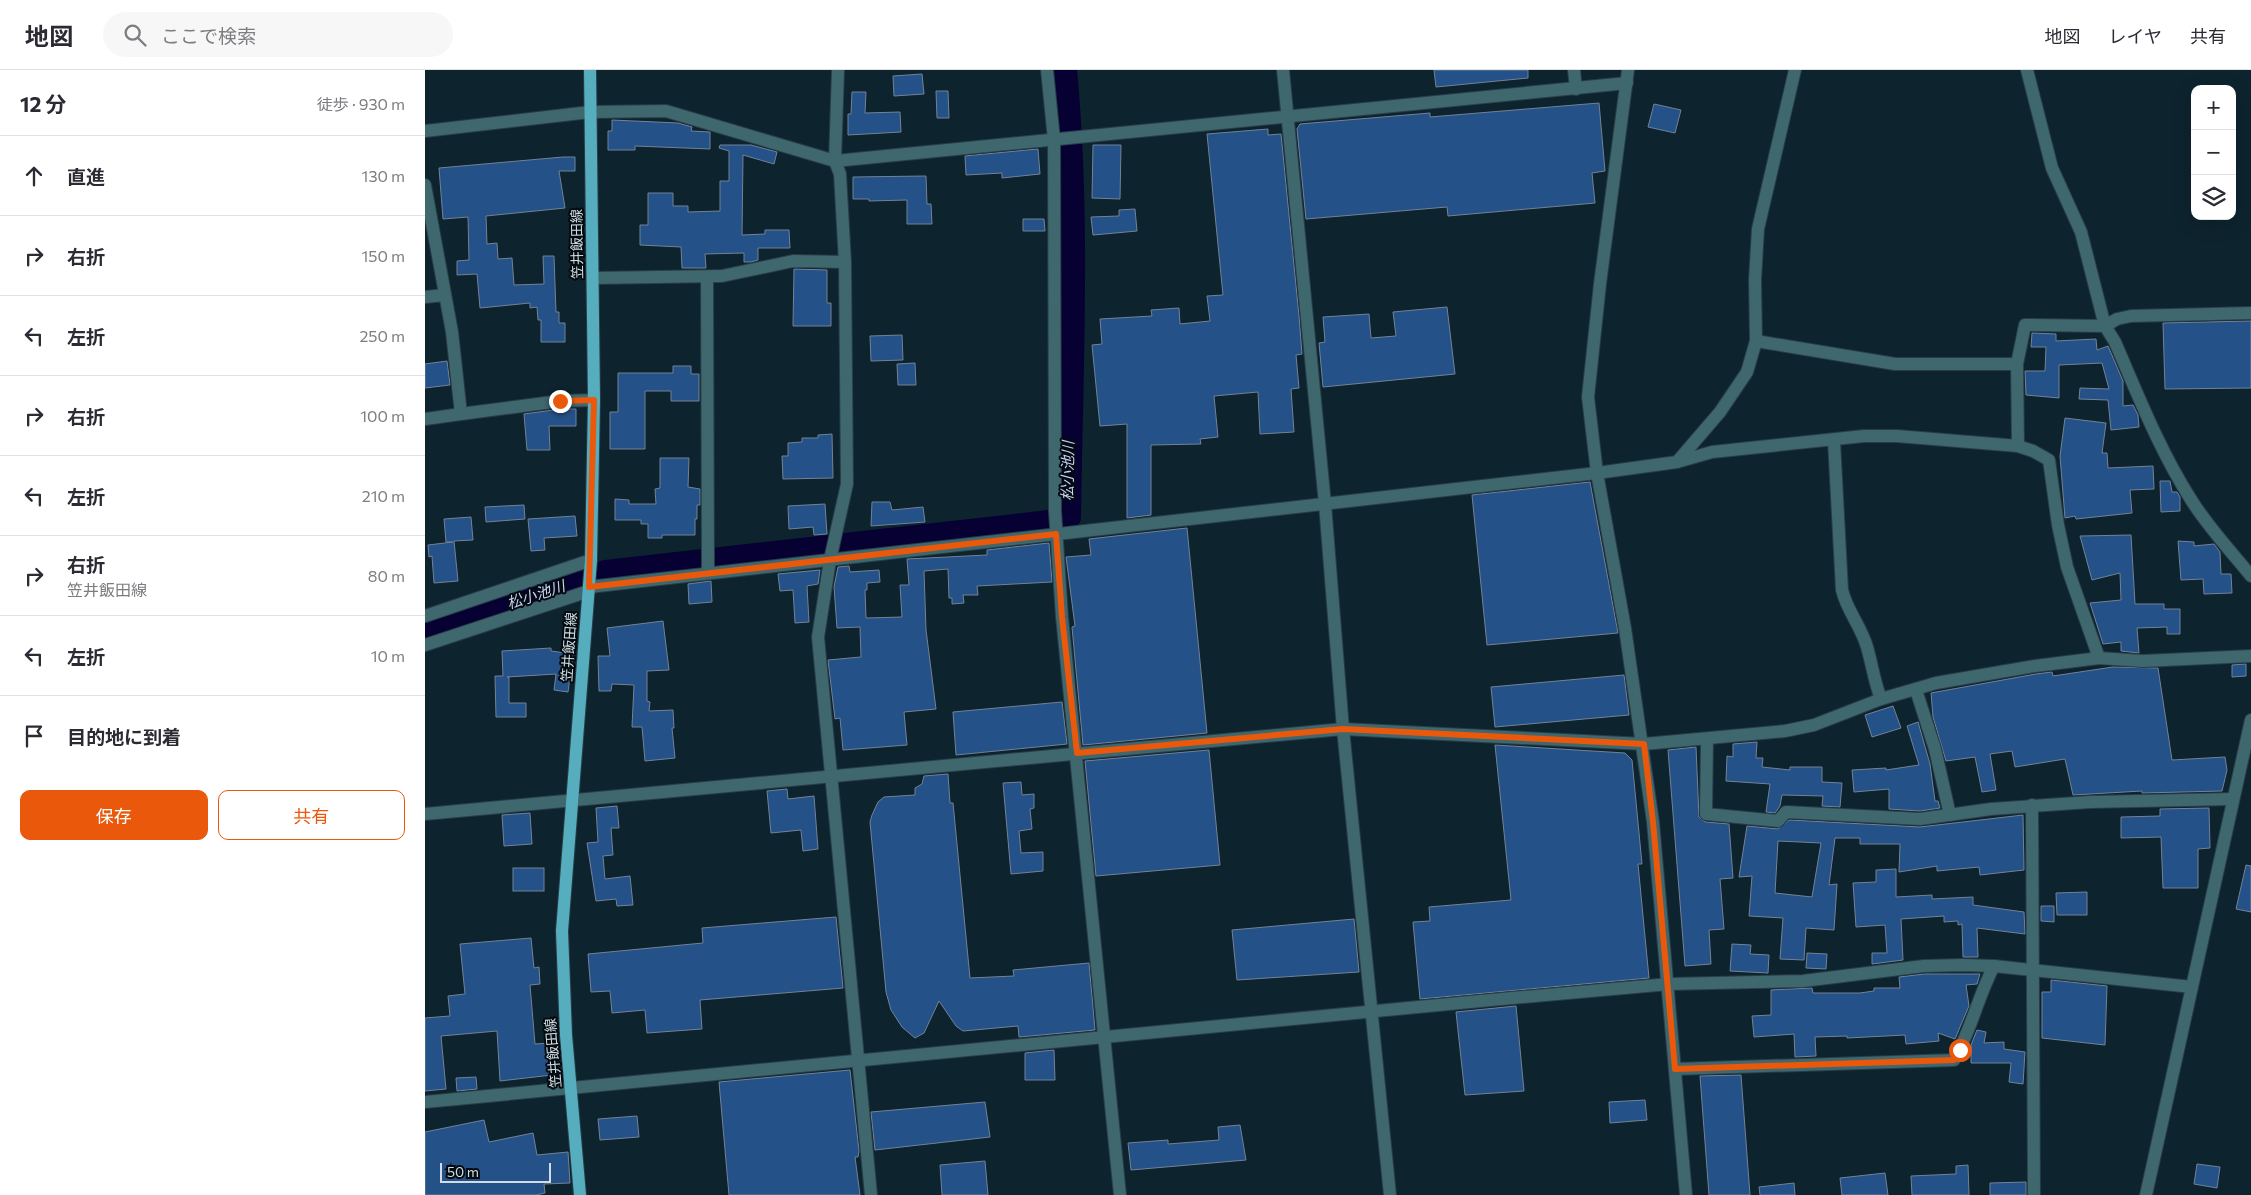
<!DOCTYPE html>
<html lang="ja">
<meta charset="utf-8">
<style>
body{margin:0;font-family:Commissioner,"Noto Sans JP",sans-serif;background:#f7f7f7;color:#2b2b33}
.controls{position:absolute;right:15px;top:15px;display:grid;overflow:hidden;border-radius:10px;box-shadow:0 5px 20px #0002}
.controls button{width:45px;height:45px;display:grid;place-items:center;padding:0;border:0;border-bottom:1px solid #e1e1e2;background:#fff;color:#2b2b33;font:25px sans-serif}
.scale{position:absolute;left:15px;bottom:12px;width:111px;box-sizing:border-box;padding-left:5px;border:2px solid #d0dde5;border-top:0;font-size:14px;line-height:18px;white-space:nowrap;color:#d0dde5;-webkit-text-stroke:4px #040b10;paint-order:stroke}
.stop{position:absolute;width:15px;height:15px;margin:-11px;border:4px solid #ea580c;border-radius:50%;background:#fff}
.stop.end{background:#ea580c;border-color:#fff;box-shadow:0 1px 5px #0008}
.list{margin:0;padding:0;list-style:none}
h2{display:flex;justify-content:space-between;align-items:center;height:65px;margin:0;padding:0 20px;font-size:21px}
h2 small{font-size:16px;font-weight:400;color:#7c7c81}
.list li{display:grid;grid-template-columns:32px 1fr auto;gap:15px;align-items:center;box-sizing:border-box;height:80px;padding:0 20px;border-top:1px solid #e1e1e2}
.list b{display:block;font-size:19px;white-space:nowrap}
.list p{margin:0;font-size:16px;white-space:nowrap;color:#7c7c81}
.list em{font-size:16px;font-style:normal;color:#7c7c81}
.actions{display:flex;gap:10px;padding:15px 20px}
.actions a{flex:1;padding:11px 0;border:1px solid #ea580c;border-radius:10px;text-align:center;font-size:18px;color:#ea580c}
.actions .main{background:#ea580c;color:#fff}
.icon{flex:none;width:28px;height:28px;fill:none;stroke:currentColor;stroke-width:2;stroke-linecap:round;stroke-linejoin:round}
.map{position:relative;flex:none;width:1826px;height:1125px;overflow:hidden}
header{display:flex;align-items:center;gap:30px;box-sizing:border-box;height:70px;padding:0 25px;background:#fff;border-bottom:1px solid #e1e1e2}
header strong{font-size:24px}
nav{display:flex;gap:28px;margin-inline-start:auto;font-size:18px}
.search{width:350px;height:45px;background:#f7f7f7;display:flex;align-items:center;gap:12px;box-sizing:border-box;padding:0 18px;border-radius:28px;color:#7c7c81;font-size:19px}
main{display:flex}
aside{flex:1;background:#fff}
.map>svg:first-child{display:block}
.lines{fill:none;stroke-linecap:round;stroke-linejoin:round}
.river{stroke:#070033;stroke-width:26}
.building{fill:#245187;stroke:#738296;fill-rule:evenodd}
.minor-casing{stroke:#283d48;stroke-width:14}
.major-casing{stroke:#283d48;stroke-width:14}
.minor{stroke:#3f676e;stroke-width:12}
.major{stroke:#55adbd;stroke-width:12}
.route{stroke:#ea580c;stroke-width:6}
.labels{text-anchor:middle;stroke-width:4;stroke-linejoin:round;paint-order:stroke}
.street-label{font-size:14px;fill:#d0dde5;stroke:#040b10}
.water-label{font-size:15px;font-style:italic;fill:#cbd2f8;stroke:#040b10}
</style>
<header>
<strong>地図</strong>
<div class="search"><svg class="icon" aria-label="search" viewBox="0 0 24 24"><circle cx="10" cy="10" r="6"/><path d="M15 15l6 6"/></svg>ここで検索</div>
<nav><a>地図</a><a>レイヤ</a><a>共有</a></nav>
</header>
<main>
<aside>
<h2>12 分<small>徒歩 · 930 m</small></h2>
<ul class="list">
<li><svg class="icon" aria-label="ahead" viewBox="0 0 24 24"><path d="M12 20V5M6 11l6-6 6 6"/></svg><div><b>直進</b></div><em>130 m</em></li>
<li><svg class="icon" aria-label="right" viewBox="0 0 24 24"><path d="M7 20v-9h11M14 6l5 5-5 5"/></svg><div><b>右折</b></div><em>150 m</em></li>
<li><svg class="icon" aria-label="left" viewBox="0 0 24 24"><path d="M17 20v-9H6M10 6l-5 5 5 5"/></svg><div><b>左折</b></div><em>250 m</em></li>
<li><svg class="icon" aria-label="right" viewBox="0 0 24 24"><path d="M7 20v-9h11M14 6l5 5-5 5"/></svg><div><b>右折</b></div><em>100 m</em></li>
<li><svg class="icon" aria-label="left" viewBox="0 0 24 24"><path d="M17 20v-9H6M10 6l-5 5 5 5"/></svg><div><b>左折</b></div><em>210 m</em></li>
<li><svg class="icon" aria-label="right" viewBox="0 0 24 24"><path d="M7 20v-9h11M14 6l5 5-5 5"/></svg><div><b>右折</b><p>笠井飯田線</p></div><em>80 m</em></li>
<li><svg class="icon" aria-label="left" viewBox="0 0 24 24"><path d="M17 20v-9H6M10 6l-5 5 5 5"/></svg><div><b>左折</b></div><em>10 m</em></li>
<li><svg class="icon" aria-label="arrive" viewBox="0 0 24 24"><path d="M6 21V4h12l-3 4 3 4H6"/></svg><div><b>目的地に到着</b></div></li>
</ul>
<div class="actions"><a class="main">保存</a><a>共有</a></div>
</aside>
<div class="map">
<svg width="1826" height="1125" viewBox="0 0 1826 1125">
<rect width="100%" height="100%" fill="#0d232e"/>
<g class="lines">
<path class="river" d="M0,560l181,-57 435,-49 22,-3 5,-4c2,-149 10,-299 -4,-447"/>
</g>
<g class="building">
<polygon points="1009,0 1103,0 1103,8 1011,17"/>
<polygon points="497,4 499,24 469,26 468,6"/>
<polygon points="511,21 523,21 524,48 512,48"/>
<polygon points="427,22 441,22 440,43 475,42 476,62 423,65 423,44 426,44"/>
<polygon points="1174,33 1180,101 1167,103 1170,133 1023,146 1022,137 881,149 872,59 875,54 1005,43 1005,47"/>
<polygon points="1229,34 1256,40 1250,63 1223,57"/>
<polygon points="187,50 253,53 267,57 266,61 285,62 285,79 210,76 210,80 183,80 183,61 187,61"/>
<polygon points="843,59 843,65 856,64 874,246 877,284 871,285 874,318 866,319 869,362 835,364 833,322 789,326 793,367 775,369 776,374 726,375 726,445 702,448 702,354 675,356 667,275 677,274 675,249 727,246 726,240 754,238 755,254 785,251 782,226 798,225 782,64"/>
<polygon points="295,75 326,75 352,82 349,94 318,85 317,165 340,164 340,160 364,160 365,178 333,178 333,190 326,192 319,192 319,183 280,184 281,198 257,198 256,177 215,175 215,155 223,155 223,123 248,123 248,136 263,136 263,142 295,141 295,111 304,111 304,81 294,78"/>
<polygon points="668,75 696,75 695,129 667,128"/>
<polygon points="613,79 615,104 577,108 577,103 541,105 540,86"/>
<polygon points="138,87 150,87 150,101 134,101 140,138 61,146 62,174 72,173 73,189 87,188 89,215 119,214 118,186 129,186 131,242 134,242 134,253 140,253 140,272 116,272 116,250 113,250 112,237 105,238 105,233 55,238 52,204 32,205 32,191 44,190 43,147 18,149 14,98"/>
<polygon points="501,106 502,134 506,134 507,154 482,154 482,130 444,131 444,129 428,129 428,107"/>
<polygon points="710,139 712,161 668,165 666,147 694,146 694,140"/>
<polygon points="598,149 619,149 620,161 598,161"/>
<polygon points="369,199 402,200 402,233 406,233 406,256 368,256"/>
<polygon points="1022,237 1030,304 898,317 894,273 900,272 898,247 944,244 946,268 971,266 968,242"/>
<polygon points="1826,251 1826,318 1740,319 1738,253"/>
<polygon points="1607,263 1631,264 1631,271 1671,269 1672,280 1683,276 1698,311 1698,336 1708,335 1713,345 1714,357 1686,360 1683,330 1654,329 1655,318 1684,319 1677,293 1634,295 1634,328 1601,325 1600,301 1620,301 1621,277 1606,277"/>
<polygon points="477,265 478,290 446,291 445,266"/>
<polygon points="22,291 25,315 0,318 0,294"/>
<polygon points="490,293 491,315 473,315 472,294"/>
<polygon points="248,296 266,296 266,304 274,304 274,331 246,331 246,321 220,321 220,379 185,379 185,342 193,342 193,303 248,303"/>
<polygon points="136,339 151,339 151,356 124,356 125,380 102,380 99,344"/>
<polygon points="1640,348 1681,353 1677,383 1682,383 1683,398 1728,396 1729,419 1705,420 1707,443 1651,449 1650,446 1640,448 1635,386"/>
<polygon points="407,364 408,408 358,409 357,386 363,386 363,373 377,372 377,368 393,368 393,365"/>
<polygon points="235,388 264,388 263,417 275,419 275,435 272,435 272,449 270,449 270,465 237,465 237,468 223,468 223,454 216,454 216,450 190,450 190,429 204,430 204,434 231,434 230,419 235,418"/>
<polygon points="1735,411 1745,411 1747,422 1752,422 1755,427 1755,441 1736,442"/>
<polygon points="1165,412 1193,563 1062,575 1047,425"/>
<polygon points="447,432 465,432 467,440 498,437 500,452 446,456"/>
<polygon points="400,434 402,464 389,465 388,457 364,459 363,436"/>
<polygon points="99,435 100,449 61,452 60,437"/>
<polygon points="150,446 152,466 119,468 120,480 106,481 103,449"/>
<polygon points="46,447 48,470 29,471 33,511 9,513 7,486 4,487 3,475 28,472 21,472 19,449"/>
<polygon points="762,458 782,663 658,675 647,557 650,556 641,487 666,485 664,469"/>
<polygon points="1706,465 1710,534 1739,534 1739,539 1755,539 1755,564 1742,564 1742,557 1712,558 1714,583 1696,581 1696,572 1678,574 1665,533 1696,530 1695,503 1667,510 1655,466"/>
<polygon points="1753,471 1769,472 1769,476 1789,474 1795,482 1796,504 1806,504 1807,523 1779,524 1778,509 1756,510"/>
<polygon points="624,473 627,512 552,516 553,525 538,525 539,533 527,534 527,528 524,528 523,499 499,501 501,560 511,639 479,642 482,675 418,680 415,648 410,649 403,590 436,587 435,557 412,558 409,517 413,497 424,496 425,502 454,500 455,512 442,513 442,520 440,520 441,548 477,547 475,515 484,515 482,489 562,485 562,480"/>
<polygon points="395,500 393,514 382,516 384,552 370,553 368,520 355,521 353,504"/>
<polygon points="286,511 287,532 264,534 263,514"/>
<polygon points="238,551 244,600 222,601 222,631 225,632 224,641 248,640 249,658 247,658 250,688 220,691 217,657 207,657 209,615 187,614 186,621 174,621 173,586 185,586 182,558"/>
<polygon points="126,578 126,581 148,584 143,622 129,620 131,604 82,607 84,607 84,633 101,633 101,647 71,647 70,606 78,606 77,581"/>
<polygon points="1821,594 1821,606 1807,607 1807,595"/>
<polygon points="1688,597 1733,598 1747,690 1800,687 1802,700 1797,721 1717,723 1717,721 1648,725 1640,689 1590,697 1587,681 1565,684 1571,720 1557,722 1550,687 1521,691 1508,647 1506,623 1611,604 1627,602 1628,606"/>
<polygon points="1199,605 1204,645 1070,657 1066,617"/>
<polygon points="637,632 642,674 531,685 528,642"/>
<polygon points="1468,636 1476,658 1447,667 1440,645"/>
<polygon points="1493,652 1505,694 1510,731 1513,731 1515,738 1495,741 1464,739 1464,719 1429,722 1427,700 1461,698 1461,700 1494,695 1482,656"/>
<polygon points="1332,672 1331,688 1338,688 1337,697 1365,700 1365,697 1397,697 1397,712 1417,713 1415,737 1397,736 1398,726 1357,725 1355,736 1350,743 1341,742 1345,714 1301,711 1302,686 1308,687 1308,674"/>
<polygon points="1070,675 1200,683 1207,690 1217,794 1213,794 1224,908 995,929 988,852 1005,851 1004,837 1086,830"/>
<polygon points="1271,677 1274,747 1280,752 1304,754 1308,808 1295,809 1299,859 1284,860 1286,894 1260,896 1243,680"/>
<polygon points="784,680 795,795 671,806 660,691"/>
<polygon points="523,704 525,733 528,733 545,908 589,906 588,900 664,893 670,960 594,967 593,956 538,961 531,956 514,931 499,963 490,968 477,957 466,940 461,922 445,752 447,745 453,732 459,727 490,725 490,718 497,714 499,706"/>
<polygon points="596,712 597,725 609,724 609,738 605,739 607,759 594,761 596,783 618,782 618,801 586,804 578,713"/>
<polygon points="362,719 363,729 389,726 393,779 378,781 376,760 346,763 342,721"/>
<polygon points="192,736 194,758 186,758 188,785 178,786 180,809 205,806 208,835 192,836 191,829 171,831 162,773 173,772 171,738"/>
<polygon points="1784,738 1785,778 1773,779 1773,818 1738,818 1736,767 1696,768 1696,747 1735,746 1735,739"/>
<polygon points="105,743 107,774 79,776 77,745"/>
<path d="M1598,745l1,55 -44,5 -1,-8 -42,4v-5l-38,6 1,-28h-40v-6h-25l-6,47 8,-1 -3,46 -28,-2 -2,32 -24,-1 3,-41 -34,-2 3,-40 -13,1 8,-51 31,3 11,-9 131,7zM1353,771l43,2 -9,54 -37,-4z"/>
<polygon points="1821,795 1826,796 1826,842 1811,839"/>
<rect x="88" y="798" width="31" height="23"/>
<polygon points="1471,799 1471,827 1507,825 1507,829 1548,827 1548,835 1599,842 1600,864 1552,858 1553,887 1538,887 1537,854 1533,855 1533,851 1519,852 1519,846 1476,849 1478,890 1447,894 1447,883 1462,883 1460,855 1431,857 1428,813 1451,812 1451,800"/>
<polygon points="1662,822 1662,845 1632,845 1631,823"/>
<polygon points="1616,836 1629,836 1629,852 1616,851"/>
<polygon points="411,847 418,918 275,930 277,959 222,963 220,940 187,943 185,921 166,922 163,884 278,873 277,858"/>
<polygon points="929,849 934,902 812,910 807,860"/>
<polygon points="106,868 109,898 114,897 115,914 105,915 110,974 125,973 127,1005 75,1011 72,961 16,966 21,1019 0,1021 0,948 25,946 23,926 40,924 35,874"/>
<polygon points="1307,874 1326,875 1325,884 1344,885 1343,903 1305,901"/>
<polygon points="1382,883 1402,884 1401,899 1381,898"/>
<polygon points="1500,904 1555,904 1552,914 1541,915 1544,936 1530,969 1513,963 1514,971 1481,974 1480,965 1422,968 1422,966 1390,967 1391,986 1370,987 1369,964 1329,967 1327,946 1346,945 1346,920 1387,918 1388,923 1435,923 1449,921 1449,918 1475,918 1474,907"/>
<polygon points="1626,910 1682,916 1680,975 1617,968 1617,922 1626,922"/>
<polygon points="1091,936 1099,1021 1040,1025 1031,942"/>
<polygon points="1552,960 1561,962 1559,973 1579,972 1579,979 1600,982 1598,1014 1584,1012 1586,993 1546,993 1546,975"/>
<polygon points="629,980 630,1010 600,1010 600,983"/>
<polygon points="425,1000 434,1081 433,1087 430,1087 435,1125 304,1125 294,1012"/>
<polygon points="1316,1005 1325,1125 1284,1125 1275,1006"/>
<polygon points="51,1007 52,1019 32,1021 31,1008"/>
<polygon points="1220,1030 1222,1050 1185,1053 1184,1032"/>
<polygon points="560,1032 565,1067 450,1080 446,1042"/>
<polygon points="212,1046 214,1067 175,1070 173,1049"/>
<polygon points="59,1050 64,1072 108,1063 112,1085 143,1082 145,1113 119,1114 120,1123 111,1125 0,1125 0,1062"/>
<polygon points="815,1055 821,1090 706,1100 703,1073 743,1070 743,1074 794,1070 793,1057"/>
<polygon points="560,1091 563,1125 517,1125 515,1095"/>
<polygon points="1772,1094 1795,1097 1792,1118 1769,1114"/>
<polygon points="1543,1095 1544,1125 1487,1125 1486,1106 1531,1104 1531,1096"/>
<polygon points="1460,1103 1463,1125 1417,1125 1415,1108"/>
<polygon points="1601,1112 1601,1125 1565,1125 1565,1113"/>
<polygon points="1369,1113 1370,1125 1335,1125 1334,1117"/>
</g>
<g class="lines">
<defs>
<g id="minor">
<polyline points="413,0 410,91 415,104 420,192 422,414 405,490 393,567 446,1125"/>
<polyline points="622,0 629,70 630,441 637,547 695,1125"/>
<polyline points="858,0 900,434 918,659 965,1125"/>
<polyline points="1149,0 1151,19"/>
<polyline points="1203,0 1175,214 1163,327 1172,403 1200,558 1228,752 1261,1125"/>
<polyline points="0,61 165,42 241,41 410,91 1202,13"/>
<polyline points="0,115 27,262 36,344 135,331 169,330"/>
<polyline points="282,207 283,503"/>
<polyline points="168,208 297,206 368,191 420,192"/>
<polyline points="0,227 20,225"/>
<path d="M1826,243l-120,3 -14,3 -12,7 10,16c23,53 44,107 75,156 17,28 40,52 61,78"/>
<polyline points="1331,271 1470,294 1592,294"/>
<polyline points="0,349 36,344"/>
<path d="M1409,371l8,149c5,21 19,36 25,57 5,17 7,34 14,52"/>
<polyline points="1593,376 1592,294 1600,255 1680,256 1656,162 1627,98 1602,0"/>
<polyline points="1252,392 1287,382 1439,366 1472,366 1593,376 1608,381 1624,390 1633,455 1642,497 1674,588"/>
<polyline points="164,517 1172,403 1252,392 1295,342 1322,302 1331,271 1330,210 1333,159 1370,0"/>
<polyline points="0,546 166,490"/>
<polyline points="0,575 164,521"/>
<polyline points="1491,620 1510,679 1525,745"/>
<polyline points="1282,669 1281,744 1353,751 1361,742 1495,749 1566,739 1665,732 1808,729"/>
<polyline points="1607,735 1609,1125"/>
<polyline points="0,744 918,659 1219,674 1360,661 1389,655 1456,629 1511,613 1610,596 1674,588 1718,591 1826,586"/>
<path d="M1250,999l279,-9c17,-29 24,-64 40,-94"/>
<polyline points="0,1032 1087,928 1244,914 1378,911 1499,896 1538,895 1569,896 1767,917"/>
<polyline points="1721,1125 1826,650"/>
</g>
<polyline id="major" points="155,1125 141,965 137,861 166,490 169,330 165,0"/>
</defs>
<use href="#minor" class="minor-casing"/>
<use href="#major" class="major-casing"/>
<use href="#minor" class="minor"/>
<use href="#major" class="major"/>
</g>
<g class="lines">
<polyline class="route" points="135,331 169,330 164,517 631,464 637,547 652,683 918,659 1219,674 1228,752 1250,999 1529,990 1535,980"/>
</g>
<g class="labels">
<g class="street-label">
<text transform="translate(152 174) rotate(-91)" y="5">笠井飯田線</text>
<text transform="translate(144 577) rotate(-86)" y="5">笠井飯田線</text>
<text transform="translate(128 983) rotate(-95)" y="5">笠井飯田線</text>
</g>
<g class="water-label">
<text transform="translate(643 401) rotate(-89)" y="5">松小池川</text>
<text transform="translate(111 525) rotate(-18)" y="5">松小池川</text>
</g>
</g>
</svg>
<div class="controls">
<button>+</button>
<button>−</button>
<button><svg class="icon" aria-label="layers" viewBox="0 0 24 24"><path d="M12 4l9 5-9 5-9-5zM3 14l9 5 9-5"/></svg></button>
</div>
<div class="scale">50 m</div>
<div class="stop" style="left:1535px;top:980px"></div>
<div class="stop end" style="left:135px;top:331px"></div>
</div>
</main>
